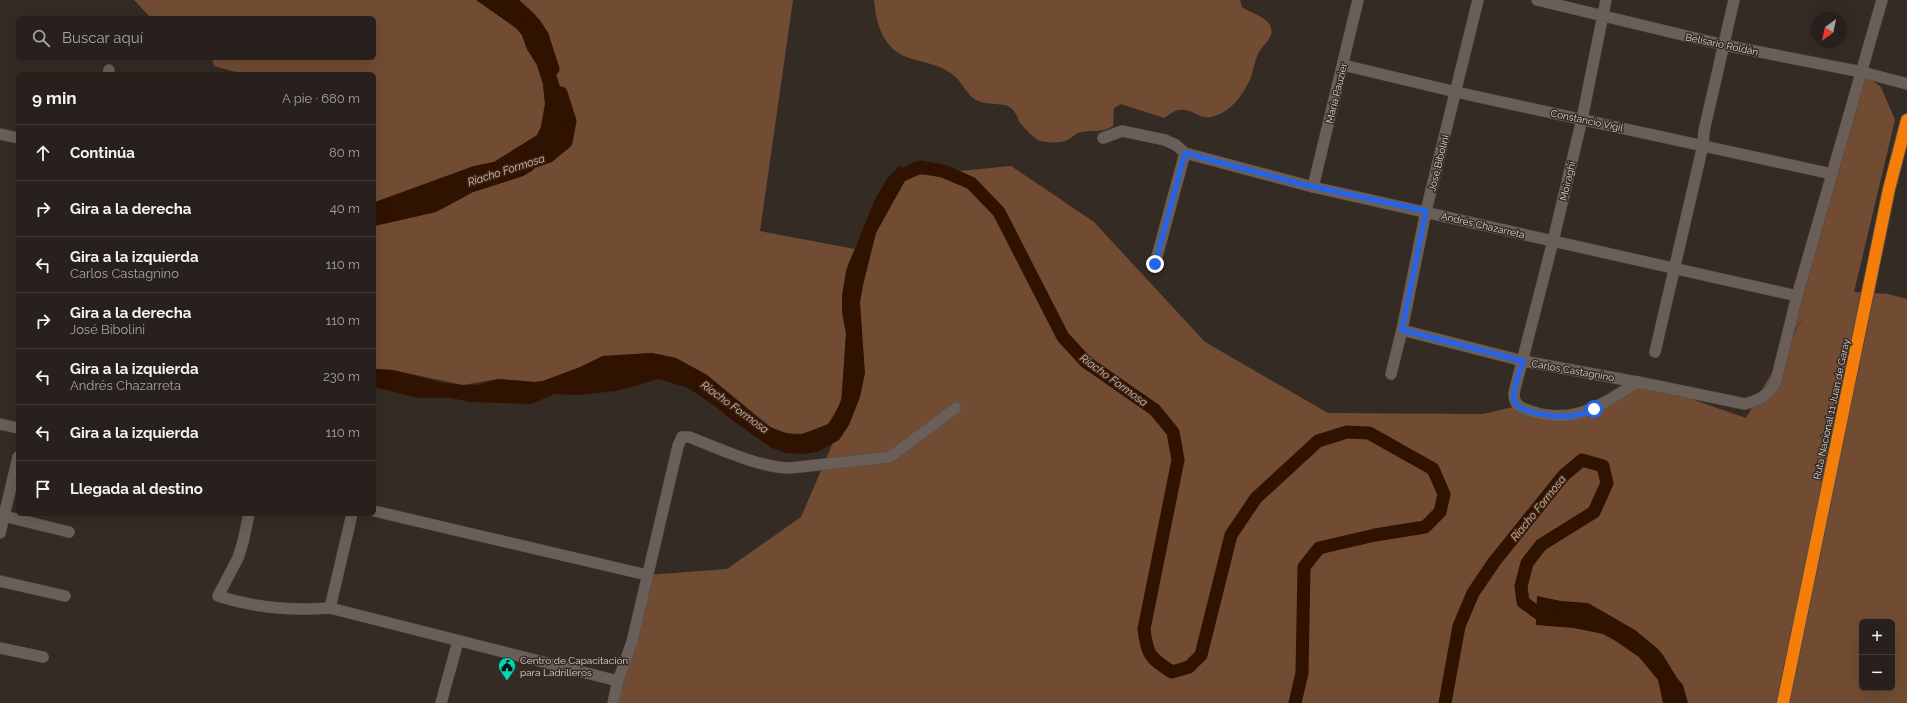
<!DOCTYPE html>
<html lang="es">
<meta charset="utf-8">
<style>
body{margin:0;font-family:Raleway,sans-serif;background:#342d29;color:#f1f3f6}
.controls{position:absolute;right:12px;bottom:12px;display:grid;overflow:hidden;border-radius:6px;box-shadow:0 4px 16px #0002}
.controls button{width:36px;height:36px;display:grid;place-items:center;padding:0;border:0;border-bottom:1px solid #443e3b;background:#28201c;color:#f1f3f6;font:20px sans-serif}
.compass{position:absolute;left:1811px;top:12px;width:36px;height:36px;border-radius:50%;background:#28201c;box-shadow:0 4px 16px #0002;rotate:213deg}
.stop{position:absolute;width:12px;height:12px;margin:-9px;border:3px solid #2563eb;border-radius:50%;background:#fff}
.stop.end{background:#2563eb;border-color:#fff;box-shadow:0 1px 4px #0008}
.list{margin:0;padding:0;list-style:none}
h2{display:flex;justify-content:space-between;align-items:center;height:52px;margin:0;padding:0 16px;font-size:17px}
h2 small{font-size:13px;font-weight:400;color:#a5a3a3}
.list li{display:grid;grid-template-columns:26px 1fr auto;gap:12px;align-items:center;box-sizing:border-box;height:56px;padding:0 16px;border-top:1px solid #443e3b}
.list b{display:block;font-size:15px;white-space:nowrap}
.list p{margin:0;font-size:13px;white-space:nowrap;color:#a5a3a3}
.list em{font-size:13px;font-style:normal;color:#a5a3a3}
.icon{flex:none;width:22px;height:22px;fill:none;stroke:currentColor;stroke-width:2;stroke-linecap:round;stroke-linejoin:round}
.map{position:relative;flex:none;width:1907px;height:703px;overflow:hidden}
.search{position:absolute;background:#28201c;box-shadow:0 4px 16px #0002;left:16px;top:16px;width:360px;height:44px;display:flex;align-items:center;gap:10px;box-sizing:border-box;padding:0 14px;border-radius:6px;color:#a5a3a3;font-size:15px}
.panel{position:absolute;background:#28201c;box-shadow:0 4px 16px #0002;left:16px;top:72px;width:360px;height:444px;border-radius:6px}
.map>svg:first-child{display:block}
.green{fill:#714c33;fill-rule:evenodd}
.water{fill:#301200}
.lines{fill:none;stroke-linecap:round;stroke-linejoin:round}
.river{stroke:#301200;stroke-width:13}
.minor-casing{stroke:#514943;stroke-width:12}
.highway-casing{stroke:#514943;stroke-width:14}
.minor{stroke:#6a5f58;stroke-width:11}
.highway{stroke:#f57e0b;stroke-width:12}
.route{stroke:#2563eb;stroke-width:5}
.labels{text-anchor:middle;stroke-width:3;stroke-linejoin:round;paint-order:stroke}
.street-label{font-size:10px;fill:#dad3cf;stroke:#352b25}
.poi-label{font-size:10px;fill:#dad3cf;stroke:#352b25;text-anchor:start}
.water-label{font-size:11px;font-style:italic;fill:#f7b082;stroke:#352b25}
</style>
<div class="map">
<svg width="1907" height="703" viewBox="0 0 1907 703">
<rect width="100%" height="100%" fill="#352b25"/>
<g class="green">
<polygon points="134,0 477,0 516,28 522,35 527,49 537,65 543,84 545,104 541,127 537,136 494,162 474,166 374,203 374,74 243,74 214,66 212,58 374,58 374,18 151,18"/>
<polygon points="519,0 793,0 760,231 855,249 848,264 842,296 842,311 846,334 841,403 828,424 802,434 787,433 772,428 707,375 676,358 652,353 603,356 578,368 543,381 534,382 498,379 463,385 393,370 374,369 374,226 436,212 473,192 523,176 533,170 539,160 556,150 566,142 570,121 542,35 535,14"/>
<path d="M874,0h366l2,7c9,6 24,10 28,18 6,13 -8,19 -12,29 -3,6 -4,13 -6,20 -5,15 -17,33 -32,40 -21,10 -25,-6 -40,-4 -6,0 -11,5 -16,8l-43,-14 -7,4 -1,18c-13,8 -22,3 -35,7 -4,2 -8,6 -13,8 -6,2 -21,2 -27,-1 -5,-3 -16,-14 -19,-19 -2,-5 -4,-10 -8,-13 -6,-6 -24,-2 -35,-8 -10,-6 -14,-19 -24,-26 -13,-10 -28,-11 -43,-16 -25,-8 -33,-33 -35,-58z"/>
<path d="M1862,72l19,15 14,33 -41,172 34,2 19,5v404h-1294l34,-128 80,-6 74,-52 47,-109 7,-125 43,-106 113,-11 83,56 111,120 123,71 155,1 34,-8 53,10 78,-32 98,34 60,-106 -21,34zM1862,622h30v66h-30z"/>
</g>
<g class="water">
<polygon points="476,0 519,0 539,19 545,28 542,36 558,80 570,121 556,150 549,156 539,160 533,170 523,176 473,192 436,212 374,226 375,202 474,166 494,162 537,135 541,127 545,104 543,84 537,65 527,49 522,35 516,28"/>
<path d="M900,165l6,14 -30,54 -13,52 -3,17 5,71 -5,24 -11,28 -10,15 -22,12 -14,2 -17,-1 -14,-5 -40,-28 -17,-14 -27,-18 -29,-9 -43,12 -38,4 -23,-1 -24,10 -60,-2 -20,-4h-33l-44,-11v-18l19,1 50,13 20,2h14l21,-6 36,3 9,-1 35,-13 25,-12 49,-3 24,5 31,17 58,49c10,6 24,12 36,10 4,0 24,-8 27,-10 5,-4 13,-22 14,-28l4,-62 -4,-23v-15l4,-25 29,-72 12,-20z"/>
<polygon points="1537,596 1561,601 1588,603 1635,630 1657,648 1663,655 1677,678 1683,685 1688,703 1663,703 1658,680 1639,657 1614,640 1603,634 1574,628 1536,625"/>
</g>
<g class="lines">
<g class="river">
<polyline points="530,22 542,35 553,69"/>
<polyline points="523,165 549,156 566,142 570,121 561,93"/>
<path d="M892,186l6,-9 22,-10 23,4 28,12 28,29 64,125 23,25 69,48 18,22 5,28 -34,169c3,26 6,29 28,43l17,-5 12,-12 30,-120 25,-37 62,-57 29,-9 22,1 64,36 11,25 -4,18 -15,15 -50,8 -56,13 -15,19 -2,106 -7,30"/>
<polyline points="1445,703 1459,626 1473,593 1494,562 1564,475 1582,460 1603,466 1607,483 1594,512 1541,545 1527,563 1521,586 1523,602 1538,613 1553,613"/>
</g>
<defs>
<g id="minor">
<polyline points="1537,0 1724,45 1862,72 1907,84"/>
<path d="M1606,0l-24,119 -29,122 -39,152c0,12 5,14 16,18 45,15 72,-7 108,-29"/>
<polyline points="1343,65 1456,92 1832,174"/>
<polyline points="108,74 109,70"/>
<polyline points="0,134 18,138"/>
<polyline points="1103,138 1122,131 1165,140 1176,145 1185,153 1313,187 1797,296"/>
<polyline points="1313,187 1358,0"/>
<polyline points="1155,264 1185,153"/>
<path d="M1402,330l121,31 125,23 97,20c15,-4 24,-9 31,-23l21,-85 85,-296"/>
<polyline points="1655,352 1703,145 1704,131 1734,0"/>
<polyline points="1391,374 1402,330 1426,211 1478,0"/>
<polyline points="0,424 18,428"/>
<polyline points="374,511 647,575"/>
<path d="M249,514l-6,28 -5,16 -20,38c37,12 73,15 112,12l288,73"/>
<polyline points="0,515 69,532"/>
<polyline points="0,533 18,457"/>
<polyline points="0,581 65,596"/>
<polyline points="330,608 352,514"/>
<polyline points="0,648 43,657"/>
<polyline points="441,703 458,641"/>
<path d="M613,703l5,-22 14,-39 46,-196 4,-9h7c29,11 71,31 101,31l100,-11 66,-49"/>
</g>
<polyline id="highway" points="1783,703 1889,189 1907,120"/>
</defs>
<use href="#minor" class="minor-casing"/>
<use href="#highway" class="highway-casing"/>
<use href="#minor" class="minor"/>
<use href="#highway" class="highway"/>
</g>
<g class="lines">
<path class="route" d="M1155,264l30,-111 116,31 125,27 -24,119 121,31c-3,10 -11,30 -9,39 3,14 45,17 57,16 8,-1 16,-4 23,-7"/>
</g>
<defs>
<symbol id="civic-pin" viewBox="-11 -11 22 30"><path d="M0 17L-7.5 6A9.5 9.5 0 1 1 7.5 6Z" fill="#00d5b7" stroke="#352b25"/><path d="M-.6-6.5H3V-4.5H.6V-3L4-1V1h2V6H-6V1h2V-1L-.6-3ZM-1.2 2.5V6h2.4V2.5Z" fill="#111"/></symbol>
</defs>
<g fill-rule="evenodd">
<use href="#civic-pin" x="497" y="656" width="20" height="27"/>
</g>
<g class="labels">
<g class="street-label">
<text transform="translate(1722 44) rotate(12)" y="4">Belisario Roldán</text>
<text transform="translate(1336 93) rotate(-76)" y="4">María Pauzier</text>
<text transform="translate(1587 120) rotate(12)" y="4">Constancio Vigil</text>
<text transform="translate(1438 163) rotate(-76)" y="4">José Bibolini</text>
<text transform="translate(1567 181) rotate(-77)" y="4">Moiraghi</text>
<text transform="translate(1483 225) rotate(13)" y="4">Andrés Chazarreta</text>
<text transform="translate(1573 370) rotate(10)" y="4">Carlos Castagnino</text>
<text transform="translate(1831 409) rotate(-78)" y="4">Ruta Nacional 11 Juan de Garay</text>
</g>
<g class="poi-label">
<text x="520" y="664">Centro de Capacitación<tspan x="520" dy="12">para Ladrilleros</tspan></text>
</g>
<g class="water-label">
<text transform="translate(506 170) rotate(-18)" y="4">Riacho Formosa</text>
<text transform="translate(1114 380) rotate(36)" y="4">Riacho Formosa</text>
<text transform="translate(735 407) rotate(36)" y="4">Riacho Formosa</text>
<text transform="translate(1538 508) rotate(-51)" y="4">Riacho Formosa</text>
</g>
</g>
</svg>
<div class="controls">
<button>+</button>
<button>−</button>
</div>
<svg class="compass" viewBox="-18 -18 36 36"><path d="M0-13l5 13h-10z" fill="#e53935"/><path d="M0 13l5-13h-10z" fill="#a5a3a3"/></svg>
<div class="stop" style="left:1594px;top:409px"></div>
<div class="stop end" style="left:1155px;top:264px"></div>
<div class="search"><svg class="icon" aria-label="search" viewBox="0 0 24 24"><circle cx="10" cy="10" r="6"/><path d="M15 15l6 6"/></svg>Buscar aquí</div>
<section class="panel">
<h2>9 min<small>A pie · 680 m</small></h2>
<ul class="list">
<li><svg class="icon" aria-label="ahead" viewBox="0 0 24 24"><path d="M12 20V5M6 11l6-6 6 6"/></svg><div><b>Continúa</b></div><em>80 m</em></li>
<li><svg class="icon" aria-label="right" viewBox="0 0 24 24"><path d="M7 20v-9h11M14 6l5 5-5 5"/></svg><div><b>Gira a la derecha</b></div><em>40 m</em></li>
<li><svg class="icon" aria-label="left" viewBox="0 0 24 24"><path d="M17 20v-9H6M10 6l-5 5 5 5"/></svg><div><b>Gira a la izquierda</b><p>Carlos Castagnino</p></div><em>110 m</em></li>
<li><svg class="icon" aria-label="right" viewBox="0 0 24 24"><path d="M7 20v-9h11M14 6l5 5-5 5"/></svg><div><b>Gira a la derecha</b><p>José Bibolini</p></div><em>110 m</em></li>
<li><svg class="icon" aria-label="left" viewBox="0 0 24 24"><path d="M17 20v-9H6M10 6l-5 5 5 5"/></svg><div><b>Gira a la izquierda</b><p>Andrés Chazarreta</p></div><em>230 m</em></li>
<li><svg class="icon" aria-label="left" viewBox="0 0 24 24"><path d="M17 20v-9H6M10 6l-5 5 5 5"/></svg><div><b>Gira a la izquierda</b></div><em>110 m</em></li>
<li><svg class="icon" aria-label="arrive" viewBox="0 0 24 24"><path d="M6 21V4h12l-3 4 3 4H6"/></svg><div><b>Llegada al destino</b></div></li>
</ul>
</section>
</div>
